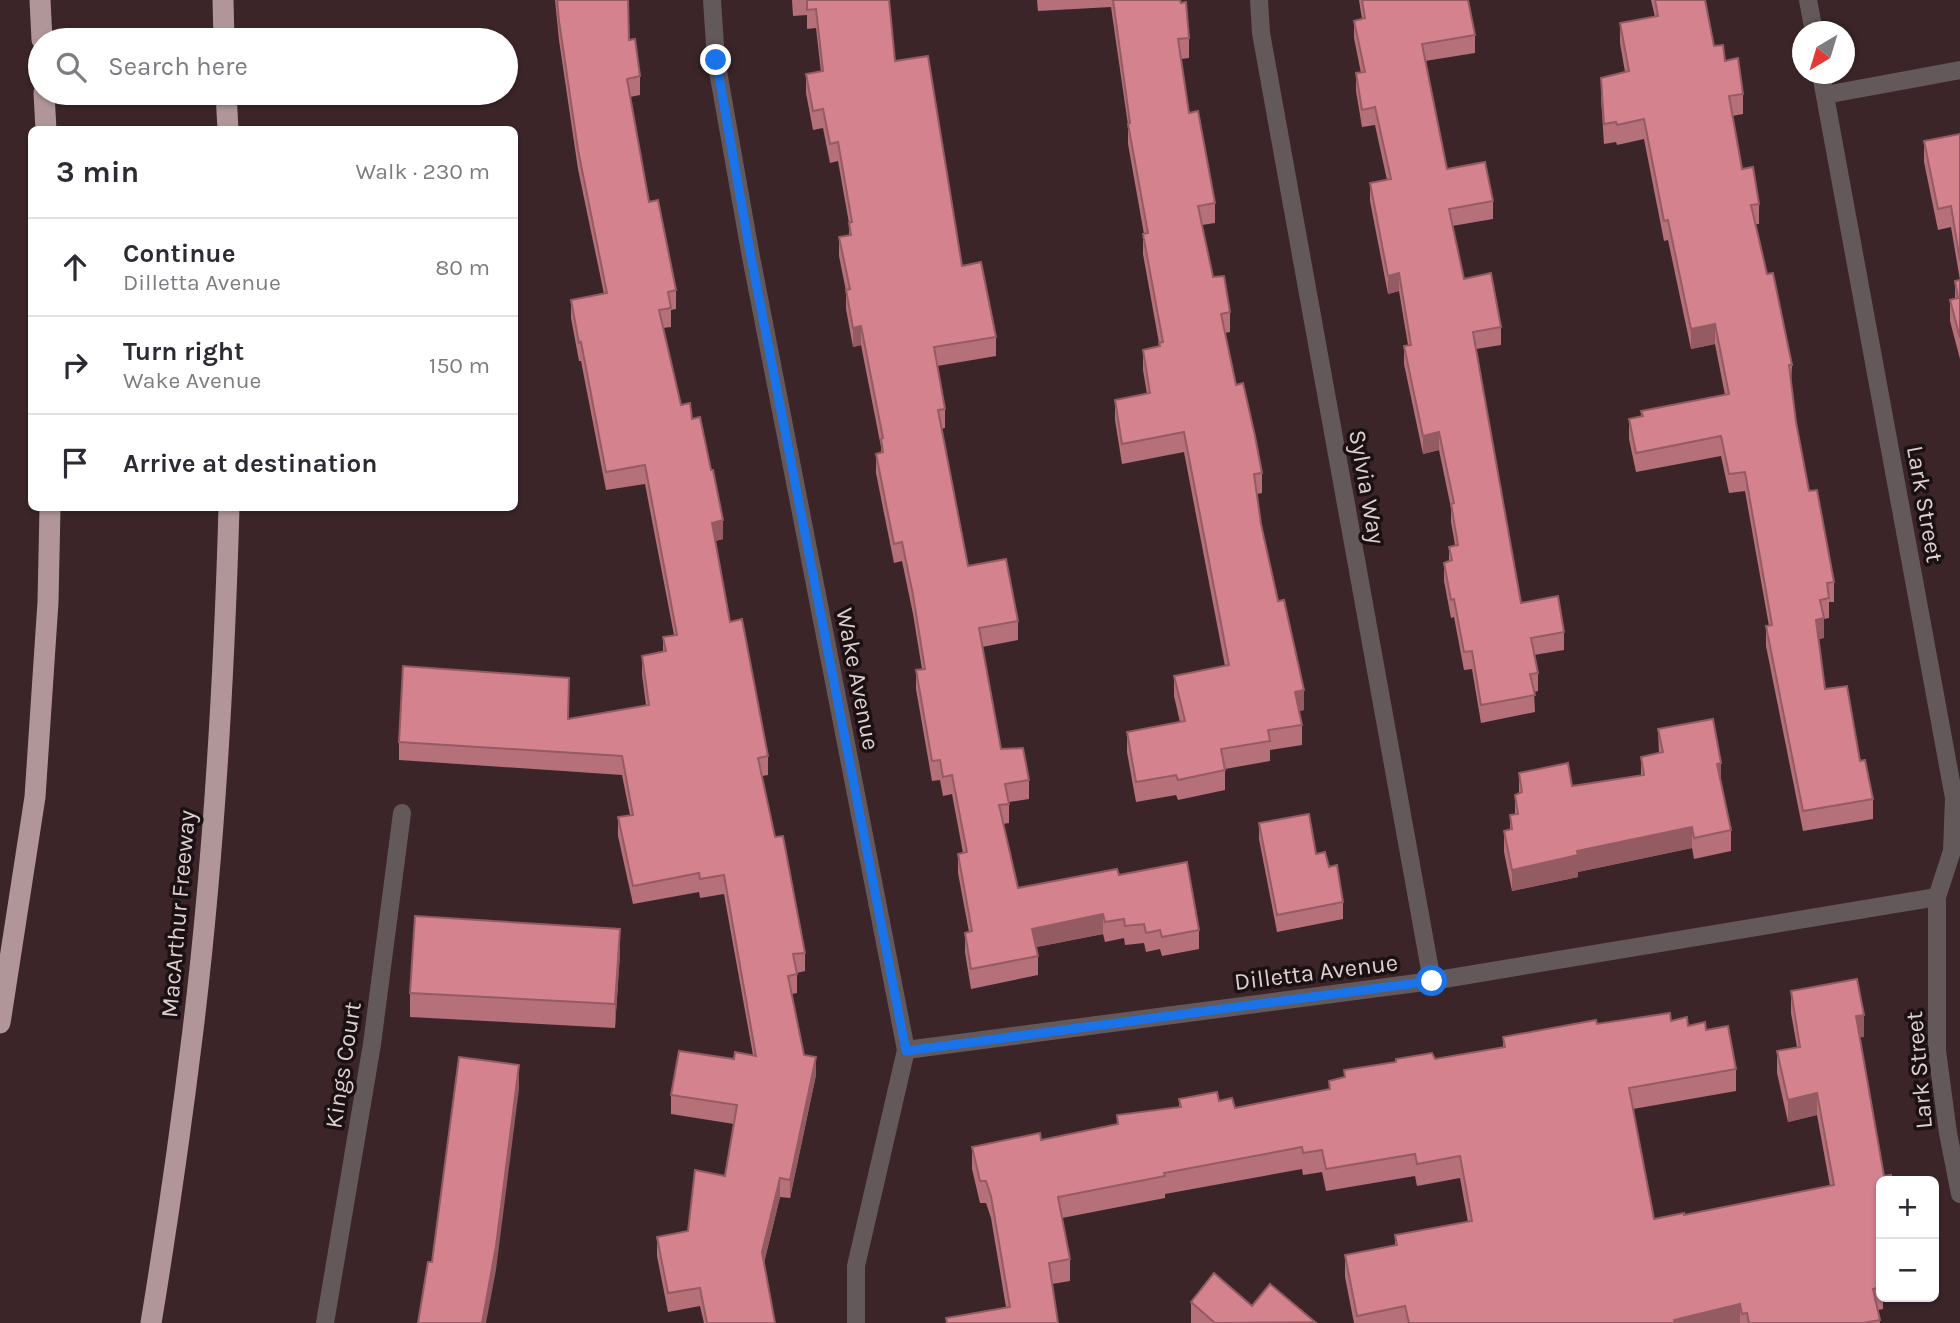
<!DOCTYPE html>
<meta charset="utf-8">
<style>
body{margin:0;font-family:Karla,sans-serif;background:#f2f2f3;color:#2b2b33}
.controls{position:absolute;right:21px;bottom:21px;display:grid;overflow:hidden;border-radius:10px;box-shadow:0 2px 5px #0004}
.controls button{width:63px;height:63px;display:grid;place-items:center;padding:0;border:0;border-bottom:2px solid #e1e1e2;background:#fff;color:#2b2b33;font:35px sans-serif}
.compass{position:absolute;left:1792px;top:21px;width:63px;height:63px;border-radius:50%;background:#fff;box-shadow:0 2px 5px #0004;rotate:218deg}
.stop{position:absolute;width:21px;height:21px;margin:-16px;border:5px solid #1a73e8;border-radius:50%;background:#fff}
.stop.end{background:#1a73e8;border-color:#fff;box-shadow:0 2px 7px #0008}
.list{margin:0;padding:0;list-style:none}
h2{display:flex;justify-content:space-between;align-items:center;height:91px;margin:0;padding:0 28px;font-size:30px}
h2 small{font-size:23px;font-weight:400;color:#7c7c81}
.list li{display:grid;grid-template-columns:46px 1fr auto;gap:21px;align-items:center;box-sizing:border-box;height:98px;padding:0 28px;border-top:2px solid #e1e1e2}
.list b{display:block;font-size:26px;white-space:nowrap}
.list p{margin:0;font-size:23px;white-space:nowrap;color:#7c7c81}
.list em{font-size:23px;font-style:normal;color:#7c7c81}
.icon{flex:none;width:38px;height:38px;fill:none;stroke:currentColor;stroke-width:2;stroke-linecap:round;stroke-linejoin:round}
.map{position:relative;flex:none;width:1960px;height:1323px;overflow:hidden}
.search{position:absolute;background:#fff;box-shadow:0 2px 5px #0004;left:28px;top:28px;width:490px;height:77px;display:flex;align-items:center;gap:18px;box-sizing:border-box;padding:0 24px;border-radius:38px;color:#7c7c81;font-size:26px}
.panel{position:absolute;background:#fff;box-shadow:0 2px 5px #0004;left:28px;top:126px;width:490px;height:385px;border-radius:10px}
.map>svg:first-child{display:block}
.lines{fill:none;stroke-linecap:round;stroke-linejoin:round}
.minor{stroke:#64595a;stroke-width:18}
.highway{stroke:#b19699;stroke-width:21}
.wall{fill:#b6707a}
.shaded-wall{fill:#945b63}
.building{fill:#d4828e;stroke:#945b63;stroke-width:2}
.route{stroke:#1a73e8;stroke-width:9}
.labels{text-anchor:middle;stroke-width:7;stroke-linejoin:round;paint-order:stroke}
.street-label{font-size:24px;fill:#decfd1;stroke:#1b1113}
</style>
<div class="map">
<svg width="1960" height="1323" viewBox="0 0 1960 1323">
<rect width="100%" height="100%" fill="#3b2528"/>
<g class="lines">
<g class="minor">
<polyline points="712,0 716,60 751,257 906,1050 856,1266 856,1323"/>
<polyline points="1259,0 1261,33 1432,981"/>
<polyline points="1808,0 1814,32"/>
<polyline points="1821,74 1954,798 1952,851 1937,897 1937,1051 1948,1133 1960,1194"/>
<polyline points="1825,95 1960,70"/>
<polyline points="906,1050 1432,981 1937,897"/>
<polyline points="325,1323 372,1044 402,813"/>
</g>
<g class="highway">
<polyline points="40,0 42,40"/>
<polyline points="223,0 224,40"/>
<polyline points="44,93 46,130"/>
<polyline points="226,93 228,130"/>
<polyline points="0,1023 35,797 48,602 50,508"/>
<path d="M151,1323c16,-97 30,-195 42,-293 21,-173 31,-348 36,-522"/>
</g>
</g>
<g class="wall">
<polygon points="555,0 628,0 629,40 640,76 640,95 630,97 649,202 676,290 676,309 671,310 671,327 663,328 681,405 692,419 723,539 715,541 730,622 768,756 768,775 762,776 775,837 805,953 805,971 797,973 797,993 792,994 804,1055 816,1075 790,1198 780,1197 764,1263 775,1323 704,1323 700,1306 668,1312 657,1256 657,1237 688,1231 725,1176 734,1124 671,1114 671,1095 734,1059 753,1055 724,894 700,898 699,892 633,904 618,836 618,817 630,815 622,775 399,760 399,742 569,719 646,705 642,674 642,656 663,652 663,637 674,635 645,484 606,490 581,361 579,361 571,318 571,300 604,294 578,169 559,40"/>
<polygon points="792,0 889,0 895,61 962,266 996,337 996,356 937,366 945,409 945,428 941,429 968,566 1018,621 1018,640 982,647 1001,749 1029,780 1029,799 1009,802 1009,823 1003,824 1018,888 1119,875 1199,930 1199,949 1162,956 1160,949 1146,952 1144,943 1125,945 1124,938 1105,942 1103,934 1036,947 1038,956 1038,975 971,989 965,952 965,933 969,932 958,873 958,854 963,853 952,794 943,796 940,780 932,781 916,689 916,670 922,669 913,614 902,561 894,563 876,473 876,454 881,453 881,447 861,345 853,347 846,309 846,291 839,256 839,237 849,235 849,223 838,161 830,163 823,128 813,130 806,93 806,74 821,72 816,28 807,29 807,15 793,16"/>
<polygon points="1037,0 1180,0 1189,38 1189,58 1181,59 1189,113 1215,203 1215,223 1202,225 1213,277 1230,312 1230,332 1225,333 1236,385 1262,473 1262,493 1257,494 1261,524 1304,710 1299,711 1302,725 1302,745 1270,750 1270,761 1225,769 1225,790 1178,800 1176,795 1136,802 1127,752 1127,732 1180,722 1174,696 1174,676 1225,666 1184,452 1122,464 1115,420 1115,400 1147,394 1143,370 1143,350 1159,346 1159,343 1143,254 1143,234 1144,234 1128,144 1128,125 1111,7 1038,11"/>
<polygon points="1359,0 1468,0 1475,35 1475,53 1425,61 1447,169 1493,201 1493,219 1452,226 1464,279 1501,327 1501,345 1476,349 1521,603 1564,632 1564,650 1534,655 1538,673 1538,691 1534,692 1535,712 1481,723 1472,669 1464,670 1454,617 1451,618 1444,581 1444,563 1449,561 1449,547 1455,545 1451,522 1451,508 1439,450 1423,454 1404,364 1404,346 1408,345 1399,291 1388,294 1370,201 1370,183 1387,180 1375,125 1362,127 1356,91 1356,73 1361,73 1354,38 1354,21 1362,19"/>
<polygon points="1651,0 1705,0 1714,46 1725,61 1743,94 1743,114 1732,116 1742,169 1759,204 1759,224 1756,224 1767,274 1792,365 1791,385 1796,422 1809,491 1834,582 1834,602 1829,602 1829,618 1824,619 1824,638 1819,639 1825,689 1860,761 1873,799 1873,819 1803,831 1766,646 1766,626 1769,626 1745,491 1729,493 1721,456 1636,472 1629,439 1629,419 1641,417 1641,411 1725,395 1715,344 1691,349 1668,240 1664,241 1644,139 1617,145 1616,142 1604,144 1601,98 1601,78 1625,72 1620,43 1620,23 1655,17"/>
<polygon points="1960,134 1960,359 1950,321 1950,300 1955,298 1955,281 1960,280 1951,227 1938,230 1924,162 1924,141"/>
<polygon points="1658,729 1721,782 1731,830 1731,851 1694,859 1692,848 1578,872 1578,877 1512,891 1504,852 1504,831 1510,829 1510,815 1515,814 1515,795 1519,793 1519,773 1572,786 1641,775 1641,757 1659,753"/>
<polygon points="1259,823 1316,854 1329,867 1343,902 1343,919 1277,932 1259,839"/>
<polygon points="620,953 615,1028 410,1017 410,993"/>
<polygon points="1791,991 1864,1037 1860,1037 1881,1181 1881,1297 1889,1297 1889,1298 1883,1299 1883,1309 1878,1310 1880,1323 1354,1323 1345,1277 1345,1255 1395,1245 1395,1235 1468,1222 1460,1178 1417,1186 1415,1176 1326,1191 1322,1172 1303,1175 1302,1169 1165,1194 1165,1198 1062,1218 1070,1259 1070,1281 1052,1284 1058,1323 946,1323 946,1318 1006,1307 991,1218 986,1203 980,1203 972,1169 972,1147 1041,1140 1117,1124 1117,1115 1179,1107 1179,1099 1219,1101 1235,1108 1329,1090 1329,1081 1344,1078 1344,1070 1396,1062 1396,1059 1435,1059 1503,1047 1503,1037 1597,1024 1671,1021 1706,1030 1736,1069 1736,1091 1633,1109 1654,1219 1684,1215 1830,1186 1817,1115 1788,1122 1777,1073 1777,1051 1797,1047 1791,1013"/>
<polygon points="1191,1302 1252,1306 1315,1323 1191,1323"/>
</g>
<g class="shaded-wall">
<polygon points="1399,273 1399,291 1388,294 1388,276"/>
<polygon points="1715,324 1715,344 1691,349 1691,329"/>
<polygon points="861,326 861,345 853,347 853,328"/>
<polygon points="1439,432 1439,450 1423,454 1423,436"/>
<polygon points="723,520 723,539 712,542 712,523"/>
<polygon points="1824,618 1824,638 1816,639 1816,620"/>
<polygon points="1304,690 1304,710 1295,712 1295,692"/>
<polygon points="1721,763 1721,784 1717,764"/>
<polygon points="1692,827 1692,848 1578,872 1578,877 1512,891 1512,870 1577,851"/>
<polygon points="1103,914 1103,934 1032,948 1032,929"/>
<polygon points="620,929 620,953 615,1028 615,1004"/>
<polygon points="1864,1015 1864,1037 1856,1038 1856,1016"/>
<polygon points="816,1057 816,1075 790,1198 790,1180"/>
<polygon points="519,1065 519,1089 496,1270 486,1323 482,1323"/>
<polygon points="1817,1093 1817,1115 1788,1122 1788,1100"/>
<polygon points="780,1178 780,1197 762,1271 762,1252"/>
<polygon points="1740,1304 1740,1323 1674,1323 1674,1320"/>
</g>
<g class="building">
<polygon points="557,0 628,0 629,40 635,39 640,76 627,79 649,202 658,200 676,290 668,292 671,308 659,310 681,405 690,403 692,419 700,417 711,470 713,470 723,520 712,523 730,622 742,619 768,756 758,758 775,837 783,836 805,953 793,954 797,974 788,976 804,1055 816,1057 790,1180 780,1178 762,1252 775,1323 707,1323 700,1288 668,1293 657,1237 688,1231 695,1170 725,1176 737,1105 671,1095 679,1051 734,1059 735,1052 756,1056 724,875 700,879 699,873 633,886 618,817 633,815 622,756 399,742 403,666 569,678 568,719 649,705 642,656 666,651 663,637 677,635 645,465 606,472 581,342 579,343 571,300 607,293 578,150 559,21"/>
<polygon points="807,0 889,0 895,61 928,56 962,266 981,262 996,337 934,347 945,409 938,410 968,566 1006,559 1018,621 979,628 1001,749 1023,748 1029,780 1005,784 1009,804 999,805 1018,888 1117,869 1119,875 1187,862 1199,930 1162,937 1160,930 1146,933 1144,924 1125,926 1124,919 1105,922 1103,914 1032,929 1038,956 971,969 965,933 972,931 958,854 967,852 952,775 943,777 940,760 932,761 916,670 925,669 913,595 902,542 894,544 876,454 883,452 881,439 883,438 861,326 853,328 846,290 850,289 839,237 851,235 849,223 852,222 838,142 830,144 823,109 813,111 806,74 823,71 816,9 807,10"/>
<polygon points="1113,0 1180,0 1181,3 1186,2 1189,38 1178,39 1189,113 1198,111 1215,203 1198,206 1213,277 1224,276 1230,312 1221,314 1236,385 1243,383 1255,436 1262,473 1254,474 1261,524 1278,601 1284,600 1304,690 1295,692 1302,725 1268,730 1270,741 1221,749 1225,770 1178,780 1176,775 1136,782 1127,732 1185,721 1174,676 1229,665 1184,432 1122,444 1115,400 1150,393 1143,350 1160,346 1159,343 1163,342 1143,234 1148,233 1128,124 1130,123"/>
<polygon points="1362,0 1468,0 1475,35 1422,44 1447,169 1485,162 1493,201 1449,209 1464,279 1491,273 1501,327 1473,332 1521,603 1558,596 1564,632 1531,638 1538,673 1530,674 1535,695 1481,705 1472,651 1464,652 1454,599 1451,600 1444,563 1452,560 1449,547 1458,545 1451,504 1454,503 1439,432 1423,436 1404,346 1411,345 1399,273 1388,276 1370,183 1391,179 1375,107 1362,110 1356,73 1365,72 1354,21 1365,18"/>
<polygon points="1655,0 1705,0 1714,46 1723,45 1725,61 1738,58 1743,94 1729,96 1742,169 1753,167 1759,204 1751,205 1767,274 1773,273 1792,365 1789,365 1796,422 1809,491 1817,490 1834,582 1827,583 1829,598 1820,600 1824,618 1816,620 1825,689 1847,686 1860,761 1865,760 1873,799 1803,811 1766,626 1772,625 1745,472 1729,474 1721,436 1636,453 1629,419 1643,416 1641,411 1729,394 1715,324 1691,329 1668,220 1664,221 1644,119 1617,125 1616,122 1604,124 1601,78 1629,71 1620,23 1658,16"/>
<polygon points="1960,134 1960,261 1951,206 1938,209 1924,141"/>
<polygon points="1960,280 1960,338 1950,300 1958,298 1955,281"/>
<polygon points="1713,719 1721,763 1717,764 1731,830 1694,838 1692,827 1577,851 1578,855 1512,870 1504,831 1512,829 1510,815 1518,814 1515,795 1522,792 1519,773 1568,763 1572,786 1644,775 1641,757 1663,752 1658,729"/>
<polygon points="1309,814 1316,854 1325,852 1329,867 1337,865 1343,902 1277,915 1259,823"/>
<polygon points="415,916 620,929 615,1004 410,993"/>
<polygon points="1857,979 1864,1015 1856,1016 1884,1176 1891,1175 1892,1181 1881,1181 1881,1287 1873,1289 1880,1320 1863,1323 1749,1323 1747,1313 1742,1314 1740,1304 1674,1320 1675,1323 1409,1323 1405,1306 1357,1316 1345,1255 1397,1245 1395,1235 1472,1221 1460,1156 1417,1164 1415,1154 1326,1169 1322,1150 1303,1153 1302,1147 1164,1173 1165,1176 1058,1197 1070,1259 1049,1263 1058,1323 947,1323 946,1318 1010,1307 991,1196 986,1181 980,1181 972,1147 1040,1133 1041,1140 1118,1124 1117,1115 1181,1107 1179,1099 1217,1092 1219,1101 1232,1098 1235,1108 1330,1089 1329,1081 1345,1077 1344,1070 1396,1062 1396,1059 1432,1053 1435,1059 1505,1047 1503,1037 1596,1020 1597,1024 1670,1013 1671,1021 1687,1017 1688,1026 1705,1022 1706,1030 1728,1026 1736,1069 1629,1088 1654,1219 1684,1213 1684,1215 1834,1185 1817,1093 1788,1100 1777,1051 1800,1047 1791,991"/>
<polygon points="459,1057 519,1065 496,1246 482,1323 418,1323 428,1262 432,1262"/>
<polygon points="1214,1273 1252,1306 1270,1284 1315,1322 1215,1323 1191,1302"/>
</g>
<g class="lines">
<polyline class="route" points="716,60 751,257 906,1051 1432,981"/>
</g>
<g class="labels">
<g class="street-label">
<text transform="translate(1367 487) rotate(80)" y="8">Sylvia Way</text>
<text transform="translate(1925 504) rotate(80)" y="8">Lark Street</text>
<text transform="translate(858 679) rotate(79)" y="8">Wake Avenue</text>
<text transform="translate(178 914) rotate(-85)" y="8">MacArthur Freeway</text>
<text transform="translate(1316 972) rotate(-7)" y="8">Dilletta Avenue</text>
<text transform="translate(343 1065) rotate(-81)" y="8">Kings Court</text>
<text transform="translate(1919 1070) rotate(-95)" y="8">Lark Street</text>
</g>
</g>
</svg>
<div class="controls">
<button>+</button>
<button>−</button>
</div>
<svg class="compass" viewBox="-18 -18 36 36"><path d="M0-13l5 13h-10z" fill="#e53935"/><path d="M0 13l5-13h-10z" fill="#7c7c81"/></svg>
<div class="stop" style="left:1432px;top:981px"></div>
<div class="stop end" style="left:716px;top:60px"></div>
<div class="search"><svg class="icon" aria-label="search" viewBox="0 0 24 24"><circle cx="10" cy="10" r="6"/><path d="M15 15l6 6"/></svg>Search here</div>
<section class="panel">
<h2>3 min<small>Walk · 230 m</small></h2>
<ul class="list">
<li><svg class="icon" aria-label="ahead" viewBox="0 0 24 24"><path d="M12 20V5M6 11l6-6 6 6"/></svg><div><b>Continue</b><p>Dilletta Avenue</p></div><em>80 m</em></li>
<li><svg class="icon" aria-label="right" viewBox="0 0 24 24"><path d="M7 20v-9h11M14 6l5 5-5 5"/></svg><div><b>Turn right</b><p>Wake Avenue</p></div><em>150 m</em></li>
<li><svg class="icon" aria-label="arrive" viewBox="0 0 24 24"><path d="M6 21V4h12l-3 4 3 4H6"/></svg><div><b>Arrive at destination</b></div></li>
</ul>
</section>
</div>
